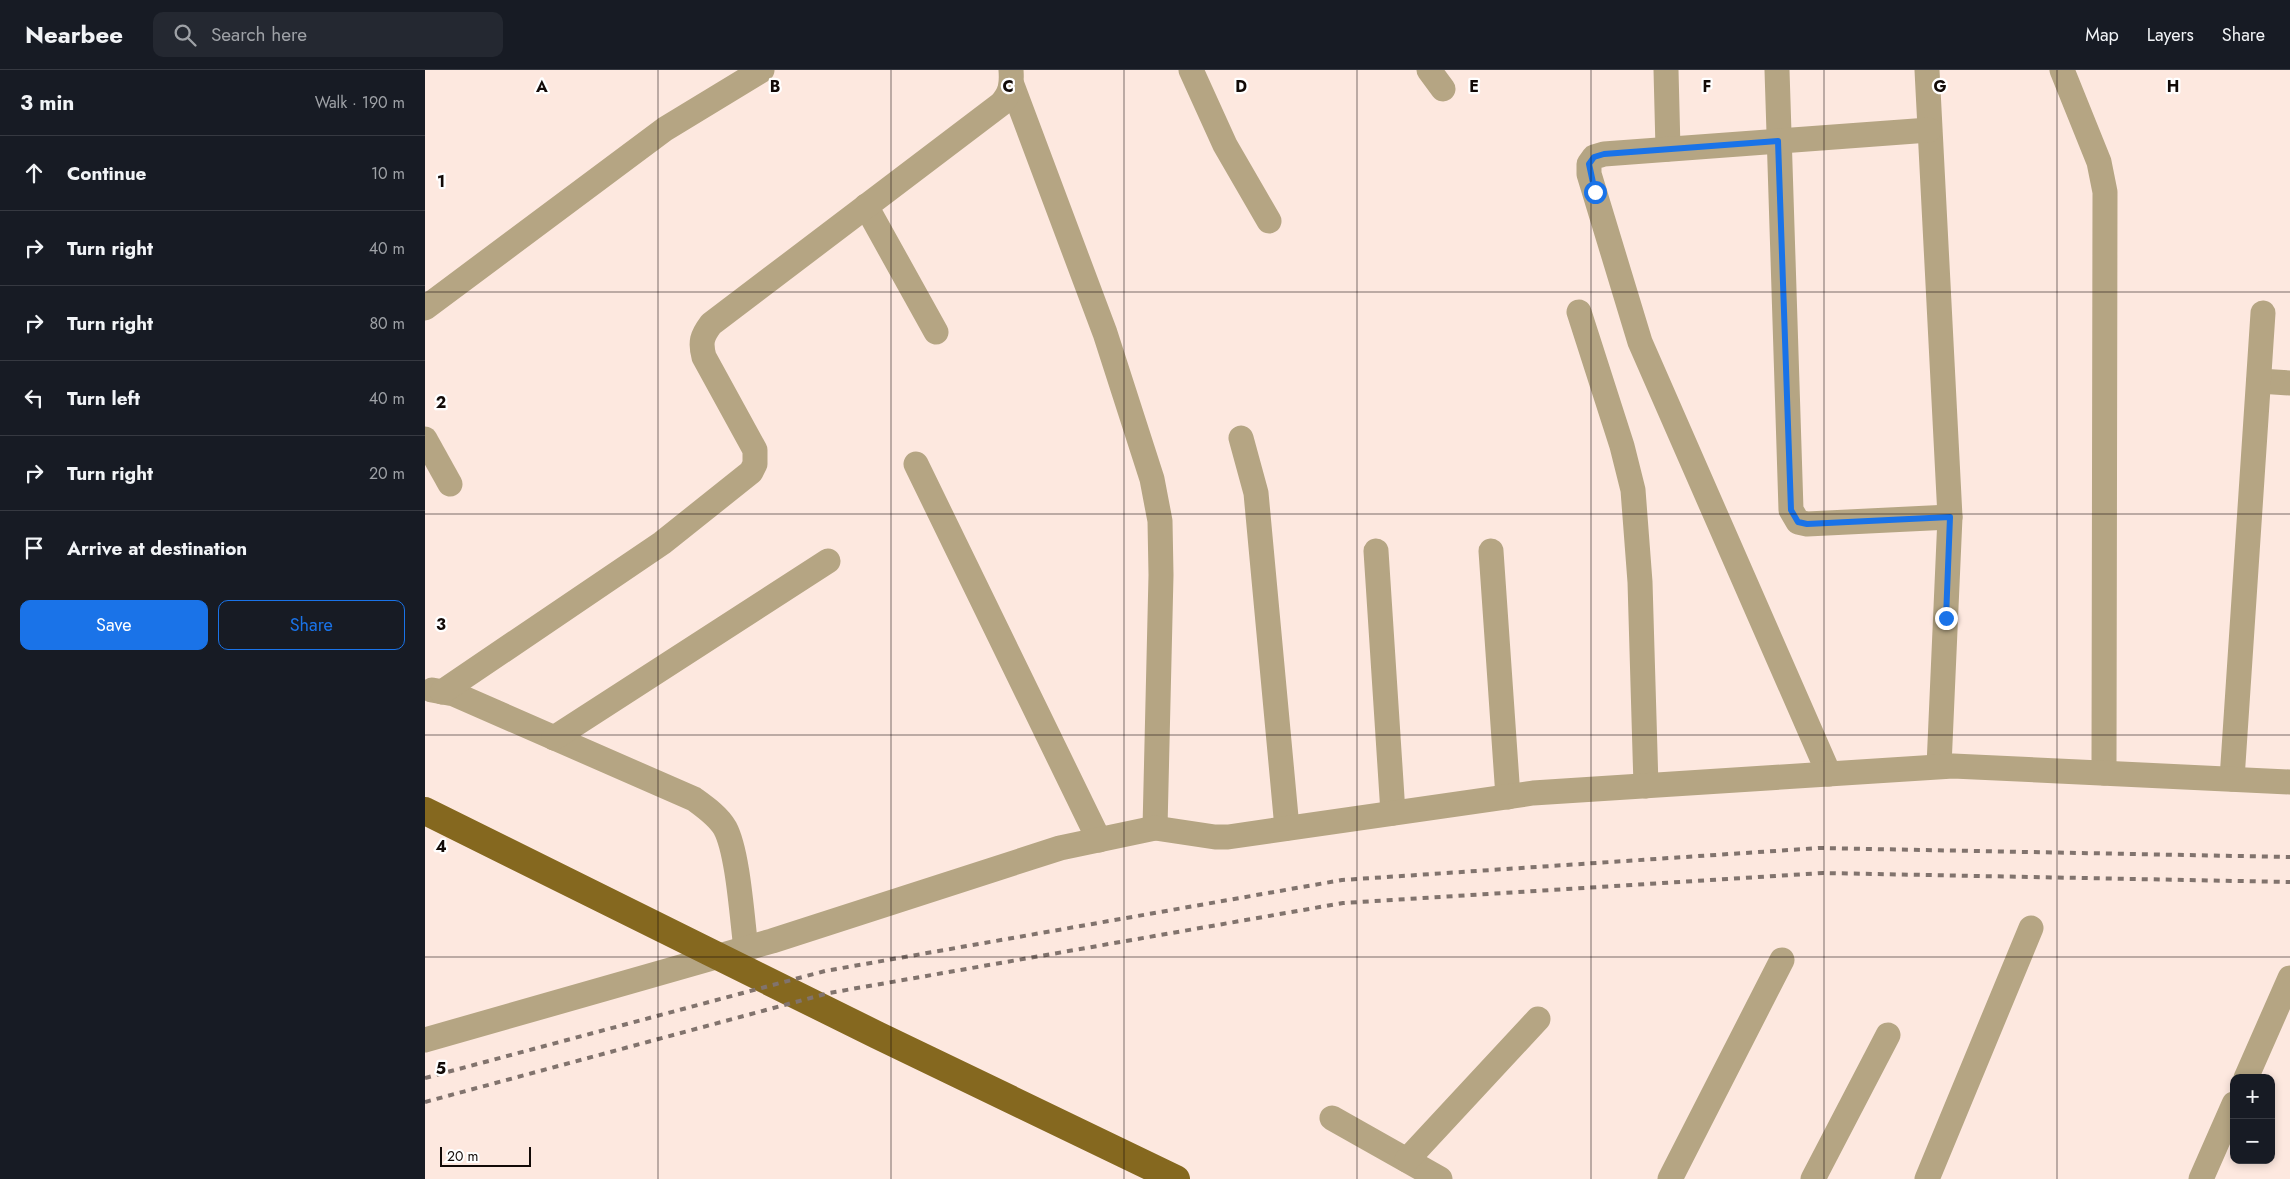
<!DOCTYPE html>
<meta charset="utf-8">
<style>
body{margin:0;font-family:Jost,sans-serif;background:#242831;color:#f1f3f6}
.controls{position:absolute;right:15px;bottom:15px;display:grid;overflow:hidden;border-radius:10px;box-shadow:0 2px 8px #0003}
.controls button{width:45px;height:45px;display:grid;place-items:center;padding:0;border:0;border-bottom:1px solid #363941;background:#171b24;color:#f1f3f6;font:25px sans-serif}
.scale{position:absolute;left:15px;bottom:12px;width:91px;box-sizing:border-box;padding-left:5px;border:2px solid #120a07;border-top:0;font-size:14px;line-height:18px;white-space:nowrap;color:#120a07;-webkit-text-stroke:4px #fff;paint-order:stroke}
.stop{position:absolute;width:15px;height:15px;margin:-11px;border:4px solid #1a73e8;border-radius:50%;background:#fff}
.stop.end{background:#1a73e8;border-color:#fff;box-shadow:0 1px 5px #0008}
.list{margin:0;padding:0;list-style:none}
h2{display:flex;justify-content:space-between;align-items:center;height:65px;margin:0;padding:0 20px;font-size:21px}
h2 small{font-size:16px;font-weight:400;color:#9ea1a6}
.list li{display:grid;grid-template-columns:32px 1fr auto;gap:15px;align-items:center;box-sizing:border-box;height:75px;padding:0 20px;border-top:1px solid #363941}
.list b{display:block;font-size:19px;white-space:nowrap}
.list em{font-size:16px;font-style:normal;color:#9ea1a6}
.actions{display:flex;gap:10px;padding:15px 20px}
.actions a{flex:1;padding:11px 0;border:1px solid #1a73e8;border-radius:10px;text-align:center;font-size:18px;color:#1a73e8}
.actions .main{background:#1a73e8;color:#fff}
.icon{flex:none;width:28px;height:28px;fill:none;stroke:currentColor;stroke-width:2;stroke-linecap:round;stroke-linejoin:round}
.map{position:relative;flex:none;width:1865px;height:1109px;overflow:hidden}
header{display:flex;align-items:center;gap:30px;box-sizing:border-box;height:70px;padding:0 25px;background:#171b24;border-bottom:1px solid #363941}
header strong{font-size:24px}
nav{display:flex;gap:28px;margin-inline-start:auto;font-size:18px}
.search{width:350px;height:45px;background:#242831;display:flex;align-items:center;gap:12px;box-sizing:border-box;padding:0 18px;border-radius:10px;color:#9ea1a6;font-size:19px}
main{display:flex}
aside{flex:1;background:#171b24}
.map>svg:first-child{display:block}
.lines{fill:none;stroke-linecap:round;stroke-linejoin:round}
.minor{stroke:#b5a583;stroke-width:25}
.primary{stroke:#85681f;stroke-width:28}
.rail{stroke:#81736d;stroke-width:4;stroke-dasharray:6 6;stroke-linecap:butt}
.route{stroke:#1a73e8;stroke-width:6}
.grid{fill:none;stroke:#120a07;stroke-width:1;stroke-opacity:0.55}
.grid-label{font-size:16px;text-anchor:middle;font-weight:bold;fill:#120a07;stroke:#fff;stroke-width:4.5;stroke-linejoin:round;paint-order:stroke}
</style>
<header>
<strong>Nearbee</strong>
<div class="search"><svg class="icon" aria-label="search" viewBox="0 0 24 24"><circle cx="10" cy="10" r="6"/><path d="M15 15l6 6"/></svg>Search here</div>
<nav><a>Map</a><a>Layers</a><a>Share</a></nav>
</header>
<main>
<aside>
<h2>3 min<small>Walk · 190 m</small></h2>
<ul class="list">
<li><svg class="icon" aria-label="ahead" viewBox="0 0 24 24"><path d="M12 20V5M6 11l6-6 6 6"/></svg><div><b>Continue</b></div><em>10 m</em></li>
<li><svg class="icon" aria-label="right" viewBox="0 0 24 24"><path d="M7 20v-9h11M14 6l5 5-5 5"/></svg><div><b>Turn right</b></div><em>40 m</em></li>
<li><svg class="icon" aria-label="right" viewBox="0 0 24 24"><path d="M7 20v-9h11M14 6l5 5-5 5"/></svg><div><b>Turn right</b></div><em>80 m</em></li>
<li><svg class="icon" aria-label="left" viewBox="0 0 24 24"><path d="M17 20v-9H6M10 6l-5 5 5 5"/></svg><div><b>Turn left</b></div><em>40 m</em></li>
<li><svg class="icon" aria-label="right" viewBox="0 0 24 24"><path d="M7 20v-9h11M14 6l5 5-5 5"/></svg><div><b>Turn right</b></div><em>20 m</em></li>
<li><svg class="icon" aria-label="arrive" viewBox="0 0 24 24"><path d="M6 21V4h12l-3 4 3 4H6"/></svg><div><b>Arrive at destination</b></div></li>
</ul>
<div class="actions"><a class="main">Save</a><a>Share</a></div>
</aside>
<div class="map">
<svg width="1865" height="1109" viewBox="0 0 1865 1109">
<rect width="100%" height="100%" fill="#fde8df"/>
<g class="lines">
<g class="minor">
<polyline points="766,0 800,75 844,151"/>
<polyline points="1004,0 1018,19"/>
<polyline points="1241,0 1243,79"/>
<polyline points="1352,0 1366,440 1373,452 1382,454 1525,447"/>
<polyline points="1502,0 1525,447 1514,696"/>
<polyline points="1637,0 1674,92 1680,122 1679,703"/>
<polyline points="587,15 680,263 727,409 735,451 736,505 730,758"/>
<polyline points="441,136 511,262"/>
<polyline points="0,238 240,59 337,0"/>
<polyline points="1154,242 1197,376 1208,420 1215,512 1221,716"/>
<polyline points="1834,311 1865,313"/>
<polyline points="816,368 831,423 862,758"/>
<polyline points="0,369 25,414"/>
<polyline points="491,394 674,770"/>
<polyline points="951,481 968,743"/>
<polyline points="1066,481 1083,727"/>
<path d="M7,620l22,4 240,105c11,8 24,17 31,29 13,24 17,90 21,121"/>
<path d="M17,622l220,-149 89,-71 4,-8v-14l-51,-93c-4,-15 -2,-21 7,-33l290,-220c10,-11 11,-20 10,-34"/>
<polyline points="129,668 403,491"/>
<polyline points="1404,704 1215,272 1164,104 1164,94 1169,87 1179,84 1504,60"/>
<polyline points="1807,709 1838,243"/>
<polyline points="0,970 347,871 635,778 730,758 790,767 803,767 1108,723 1528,696 1865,712"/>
<polyline points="1821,1008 1865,908"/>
<polyline points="907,1048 1015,1109"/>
<polyline points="982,1090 1113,949"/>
<polyline points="1245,1109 1357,890"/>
<polyline points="1388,1109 1463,965"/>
<polyline points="1502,1109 1606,858"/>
<polyline points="1776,1109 1809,1034"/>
</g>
<polyline class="primary" points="0,741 452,965 751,1109"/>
<g class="rail">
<polyline points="0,1008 400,901 917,810 1394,778 1865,787"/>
<polyline points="0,1032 404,923 918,833 1398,803 1865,812"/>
</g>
</g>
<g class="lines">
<polyline class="route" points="1170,122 1164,94 1169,87 1179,84 1353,71 1366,440 1373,452 1382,454 1525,447 1521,548"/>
</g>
<path class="grid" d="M233,0v1109M466,0v1109M699,0v1109M932,0v1109M1166,0v1109M1399,0v1109M1632,0v1109M0,222h1865M0,444h1865M0,665h1865M0,887h1865"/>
<g class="grid-label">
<text x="117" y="22">A</text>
<text x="350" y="22">B</text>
<text x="583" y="22">C</text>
<text x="816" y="22">D</text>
<text x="1049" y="22">E</text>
<text x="1282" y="22">F</text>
<text x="1515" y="22">G</text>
<text x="1748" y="22">H</text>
<text x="16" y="117">1</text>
<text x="16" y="338">2</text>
<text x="16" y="560">3</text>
<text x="16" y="782">4</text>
<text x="16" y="1004">5</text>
</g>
</svg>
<div class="controls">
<button>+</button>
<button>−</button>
</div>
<div class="scale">20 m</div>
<div class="stop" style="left:1170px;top:122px"></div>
<div class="stop end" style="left:1521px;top:548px"></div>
</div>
</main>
